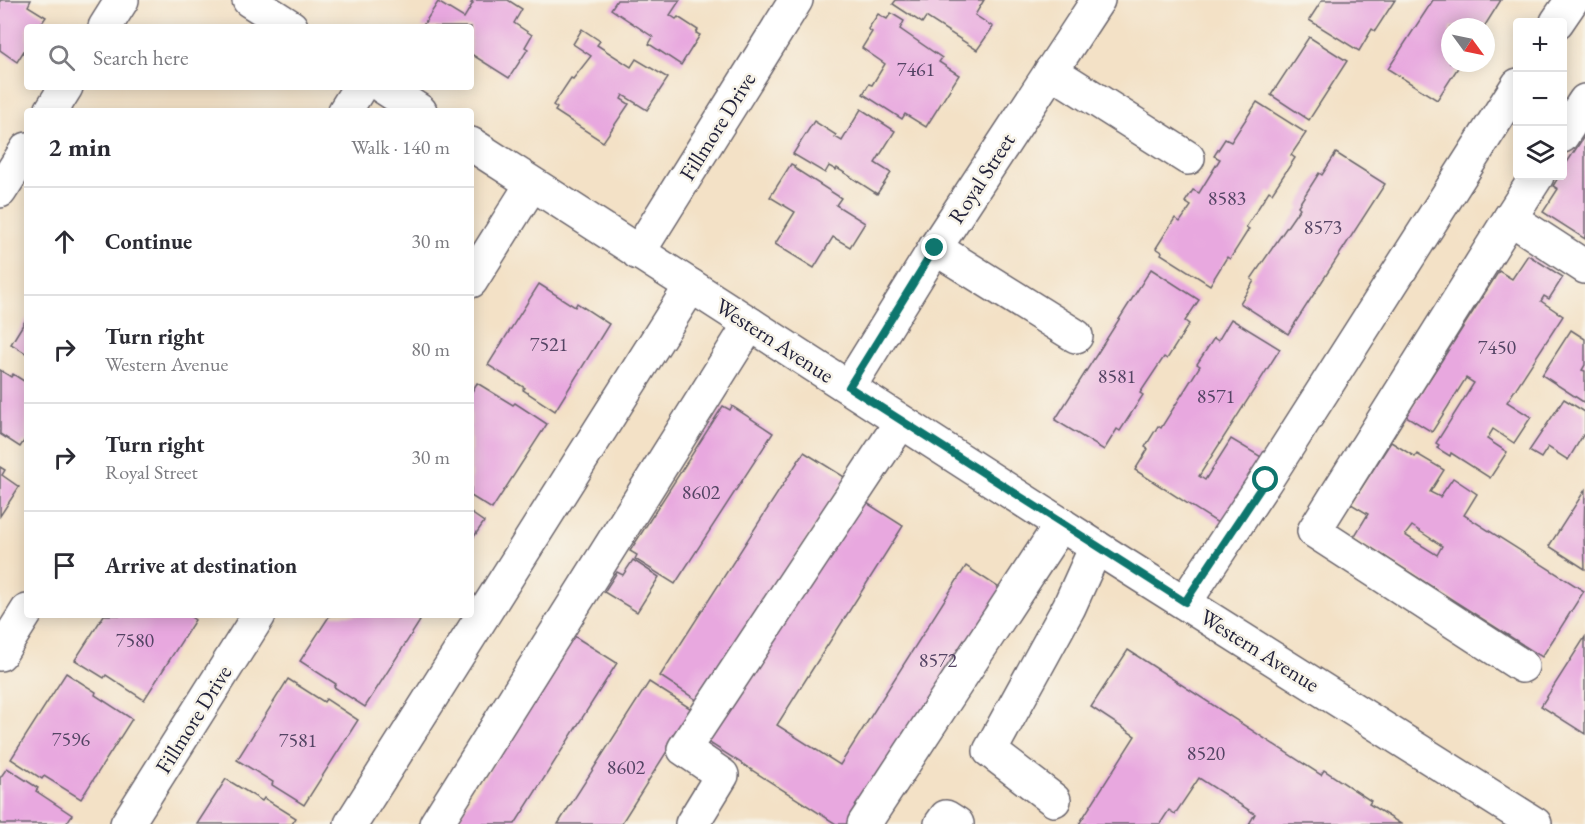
<!DOCTYPE html>
<meta charset="utf-8">
<style>
body{margin:0;font-family:"EB Garamond",serif;background:#f2f2f3;color:#2b2b33}
.controls{position:absolute;right:18px;top:18px;display:grid;overflow:hidden;border-radius:6px;box-shadow:0 3px 15px #0003}
.controls button{width:54px;height:54px;display:grid;place-items:center;padding:0;border:0;border-bottom:2px solid #e1e1e2;background:#fff;color:#2b2b33;font:30px sans-serif}
.compass{position:absolute;left:1441px;top:18px;width:54px;height:54px;border-radius:50%;background:#fff;box-shadow:0 3px 15px #0003;rotate:123deg}
.stop{position:absolute;width:18px;height:18px;margin:-14px;border:4px solid #0f766e;border-radius:50%;background:#fff}
.stop.end{background:#0f766e;border-color:#fff;box-shadow:0 2px 6px #0008}
.list{margin:0;padding:0;list-style:none}
h2{display:flex;justify-content:space-between;align-items:center;height:78px;margin:0;padding:0 24px;font-size:26px}
h2 small{font-size:20px;font-weight:400;color:#7c7c81}
.list li{display:grid;grid-template-columns:39px 1fr auto;gap:18px;align-items:center;box-sizing:border-box;height:108px;padding:0 24px;border-top:2px solid #e1e1e2}
.list b{display:block;font-size:22px;white-space:nowrap}
.list p{margin:0;font-size:20px;white-space:nowrap;color:#7c7c81}
.list em{font-size:20px;font-style:normal;color:#7c7c81}
.icon{flex:none;width:33px;height:33px;fill:none;stroke:currentColor;stroke-width:2;stroke-linecap:round;stroke-linejoin:round}
.map{position:relative;flex:none;width:1585px;height:824px;overflow:hidden}
.search{position:absolute;background:#fff;box-shadow:0 3px 15px #0003;left:24px;top:24px;width:450px;height:66px;display:flex;align-items:center;gap:15px;box-sizing:border-box;padding:0 21px;border-radius:6px;color:#7c7c81;font-size:22px}
.panel{position:absolute;background:#fff;box-shadow:0 3px 15px #0003;left:24px;top:108px;width:450px;height:510px;border-radius:6px}
.map>svg:first-child{display:block}
.building{fill:#e8a8df;fill-rule:evenodd}
.lines{fill:none;stroke-linecap:round;stroke-linejoin:round}
.minor-casing{stroke:#6b656c;stroke-width:36}
.major-casing{stroke:#6b656c;stroke-width:36}
.minor{stroke:#fff;stroke-width:33}
.major{stroke:#fff;stroke-width:33}
.route{stroke:#0f766e;stroke-width:8}
.labels{text-anchor:middle;stroke-width:5;stroke-linejoin:round;paint-order:stroke}
.number-label{font-size:20px;fill:#544464}
.street-label{font-size:22px;fill:#22223b;stroke:#f7f3e8}
</style>
<div class="map">
<svg width="1585" height="824" viewBox="0 0 1585 824">
<rect width="100%" height="100%" fill="#f7f3e8"/>
<filter id="ink" filterUnits="userSpaceOnUse"><feTurbulence type="fractalNoise" baseFrequency=".0167" numOctaves="2"/><feDisplacementMap in="SourceGraphic" scale="12" xChannelSelector="R" yChannelSelector="G"/><feConvolveMatrix kernelMatrix="1 2 1 2 8 2 1 2 1" color-interpolation-filters="sRGB"/></filter>
<filter id="wash" filterUnits="userSpaceOnUse"><feTurbulence type="fractalNoise" baseFrequency=".008" numOctaves="4" result="noise"/><feDisplacementMap in="SourceGraphic" scale="24" xChannelSelector="R" yChannelSelector="G"/><feGaussianBlur stdDeviation="1.35" result="paint"/><feColorMatrix in="noise" values="0 0 0 0 0 0 0 0 0 0 0 0 0 0 0 0 0 1.4 0 .05"/><feComposite in="paint" operator="in"/></filter>
<g filter="url(#wash)">
<rect width="100%" height="100%" fill="#f3e1c6"/>
<g id="blocks">
<g class="building">
<polygon points="0,0 31,0 28,6 46,17 39,27 27,27 27,46 17,62 0,50"/>
<polygon points="473,0 508,0 522,9 514,23 532,35 525,47 528,49 509,78 471,54 471,27 422,27 438,2 464,18 473,3 471,3"/>
<polygon points="617,0 680,0 670,15 676,19 678,17 698,30 696,33 700,35 681,65 649,44 653,37 611,9"/>
<polygon points="896,0 984,0 975,15 993,27 977,50 926,17 922,23 893,4"/>
<polygon points="1322,0 1395,0 1375,31 1372,29 1359,51 1309,20"/>
<polygon points="1433,0 1501,0 1484,27 1450,27 1450,63 1461,63 1437,100 1388,69"/>
<polygon points="891,13 904,21 900,29 942,58 939,62 959,75 926,127 905,114 902,119 863,94 869,84 872,85 885,64 862,48 872,32 868,29 878,14 887,19"/>
<polygon points="582,29 600,41 597,45 631,67 636,59 668,78 647,110 623,95 621,99 629,104 603,142 555,111 557,108 553,105 571,78 573,79 591,56 573,44"/>
<polygon points="1309,37 1347,61 1309,120 1271,95"/>
<polygon points="1257,102 1306,133 1291,155 1295,158 1272,193 1269,191 1246,227 1249,229 1230,259 1227,257 1210,285 1161,254 1162,252 1156,248 1175,218 1180,222 1191,206 1185,202 1193,190 1199,193 1220,159 1214,156 1225,139 1231,142"/>
<polygon points="861,109 895,131 875,163 891,173 877,194 837,168 836,170 829,166 825,173 793,154 814,121 836,135 835,137 842,141"/>
<polygon points="1585,135 1585,239 1543,212 1558,189 1553,186 1559,176 1562,176 1562,170"/>
<polygon points="1336,153 1385,184 1288,334 1240,303 1254,281 1251,279 1300,208 1298,206 1319,173 1322,175"/>
<polygon points="791,164 795,166 794,168 841,198 836,205 865,223 850,247 833,237 814,268 775,244 795,212 770,197"/>
<polygon points="1528,255 1563,277 1549,299 1544,296 1541,301 1563,316 1507,402 1531,417 1514,443 1493,429 1487,439 1507,452 1490,478 1451,453 1450,456 1437,448 1439,445 1436,443 1474,383 1466,378 1432,432 1406,416 1499,271 1512,279"/>
<polygon points="1151,269 1199,300 1185,321 1189,324 1167,359 1164,357 1140,393 1143,395 1120,431 1117,429 1104,450 1055,420"/>
<polygon points="539,284 575,307 577,303 609,324 555,411 523,390 525,388 488,365"/>
<polygon points="27,318 27,354 11,344"/>
<polygon points="1231,319 1280,349 1199,476 1205,480 1231,439 1263,458 1221,525 1135,470 1148,449 1145,447 1158,426 1161,428 1200,366 1197,364 1214,338 1218,341"/>
<polygon points="1571,330 1585,339 1585,365 1582,370 1585,371 1585,403 1542,375"/>
<polygon points="0,370 11,377 13,374 27,383 27,443 24,441 20,447 0,434"/>
<polygon points="477,383 513,405 515,403 547,424 492,509 471,496 471,393"/>
<polygon points="1564,399 1585,412 1585,432 1568,460 1548,447 1541,458 1529,451"/>
<polygon points="723,406 730,410 732,406 773,433 675,584 635,559 637,555 630,551"/>
<path d="M1391,442l24,15 2,-3 27,16 -14,22 10,5 13,-19 24,16 -13,21 120,76 -42,66 -188,-120 14,-23 -17,-10zM1412,526l30,20 -5,9 -32,-20z"/>
<polygon points="804,452 846,478 701,703 660,676"/>
<polygon points="0,467 5,470 2,475 19,487 0,516"/>
<polygon points="1585,490 1584,534 1585,569 1549,546"/>
<polygon points="859,498 903,526 777,725 840,765 966,566 1010,595 863,824 836,824 705,740"/>
<polygon points="471,513 484,522 471,541"/>
<polygon points="633,560 659,577 637,612 604,592 617,572 623,575"/>
<polygon points="104,615 188,615 195,620 144,700 106,675 104,678 75,660"/>
<polygon points="330,615 411,615 420,621 365,707 334,687 336,684 300,661"/>
<polygon points="574,636 617,663 515,824 455,824"/>
<polygon points="1585,637 1585,734 1541,706"/>
<polygon points="1128,650 1321,775 1324,770 1371,801 1369,804 1401,824 1249,824 1255,814 1199,778 1175,814 1169,810 1160,824 1079,824 1135,736 1091,707"/>
<polygon points="66,673 96,692 95,695 132,719 81,799 44,776 42,779 11,759"/>
<polygon points="288,679 324,702 326,699 358,720 304,805 272,785 273,782 237,760"/>
<polygon points="649,682 693,710 621,824 558,824"/>
<polygon points="7,768 38,788 36,791 72,815 66,824 0,824 0,778"/>
<polygon points="226,779 262,801 264,798 296,818 292,824 197,824"/>
</g>
</g>
</g>
<g filter="url(#ink)">
<use href="#blocks" fill-opacity="0" stroke="#6b656c" stroke-width="1.5"/>
<g class="lines">
<defs>
<g id="minor">
<polyline points="1557,22 1572,0"/>
<polyline points="105,27 122,0"/>
<polyline points="1051,71 1188,158"/>
<polyline points="51,111 66,87"/>
<polyline points="345,111 360,87"/>
<polyline points="1562,136 1585,101"/>
<polyline points="0,191 27,149"/>
<polyline points="1510,218 1537,176"/>
<polyline points="935,248 1076,336"/>
<polyline points="638,253 796,0"/>
<polyline points="471,281 532,184"/>
<polyline points="849,387 935,248 1098,0"/>
<polyline points="1185,602 1266,480 1518,85"/>
<polyline points="0,654 27,611"/>
<polyline points="1522,666 1314,531 1510,218 1585,267"/>
<polyline points="1054,800 990,751 1069,607 1096,547"/>
<polyline points="127,824 259,615"/>
<polyline points="351,824 691,286"/>
<polyline points="436,824 750,324"/>
<polyline points="692,824 722,775 684,749 901,422"/>
<polyline points="864,824 1061,524"/>
<polyline points="941,824 946,817 957,824"/>
</g>
<g id="major">
<polyline points="249,0 291,27"/>
<polyline points="383,87 420,111"/>
<polyline points="471,144 1096,547 1535,824"/>
</g>
</defs>
<use href="#minor" class="minor-casing"/>
<use href="#major" class="major-casing"/>
<use href="#minor" class="minor"/>
<use href="#major" class="major"/>
</g>
</g>
<g class="lines" filter="url(#ink)">
<polyline class="route" points="935,248 849,387 1185,602 1266,480"/>
</g>
<g class="labels">
<g class="number-label">
<text x="916" y="76">7461</text>
<text x="1227" y="205">8583</text>
<text x="1323" y="234">8573</text>
<text x="549" y="351">7521</text>
<text x="1497" y="354">7450</text>
<text x="1117" y="383">8581</text>
<text x="1216" y="403">8571</text>
<text x="701" y="499">8602</text>
<text x="135" y="647">7580</text>
<text x="938" y="667">8572</text>
<text x="71" y="746">7596</text>
<text x="298" y="747">7581</text>
<text x="1206" y="760">8520</text>
<text x="626" y="774">8602</text>
</g>
<g class="street-label">
<text transform="translate(717 126) rotate(-58)" y="8">Fillmore Drive</text>
<text transform="translate(981 178) rotate(-57)" y="8">Royal Street</text>
<text transform="translate(775 340) rotate(33)" y="8">Western Avenue</text>
<text transform="translate(1260 650) rotate(32)" y="8">Western Avenue</text>
<text transform="translate(193 719) rotate(-58)" y="8">Fillmore Drive</text>
</g>
</g>
</svg>
<div class="controls">
<button>+</button>
<button>−</button>
<button><svg class="icon" aria-label="layers" viewBox="0 0 24 24"><path d="M12 4l9 5-9 5-9-5zM3 14l9 5 9-5"/></svg></button>
</div>
<svg class="compass" viewBox="-18 -18 36 36"><path d="M0-13l5 13h-10z" fill="#e53935"/><path d="M0 13l5-13h-10z" fill="#7c7c81"/></svg>
<div class="stop" style="left:1266px;top:480px"></div>
<div class="stop end" style="left:935px;top:248px"></div>
<div class="search"><svg class="icon" aria-label="search" viewBox="0 0 24 24"><circle cx="10" cy="10" r="6"/><path d="M15 15l6 6"/></svg>Search here</div>
<section class="panel">
<h2>2 min<small>Walk · 140 m</small></h2>
<ul class="list">
<li><svg class="icon" aria-label="ahead" viewBox="0 0 24 24"><path d="M12 20V5M6 11l6-6 6 6"/></svg><div><b>Continue</b></div><em>30 m</em></li>
<li><svg class="icon" aria-label="right" viewBox="0 0 24 24"><path d="M7 20v-9h11M14 6l5 5-5 5"/></svg><div><b>Turn right</b><p>Western Avenue</p></div><em>80 m</em></li>
<li><svg class="icon" aria-label="right" viewBox="0 0 24 24"><path d="M7 20v-9h11M14 6l5 5-5 5"/></svg><div><b>Turn right</b><p>Royal Street</p></div><em>30 m</em></li>
<li><svg class="icon" aria-label="arrive" viewBox="0 0 24 24"><path d="M6 21V4h12l-3 4 3 4H6"/></svg><div><b>Arrive at destination</b></div></li>
</ul>
</section>
</div>
